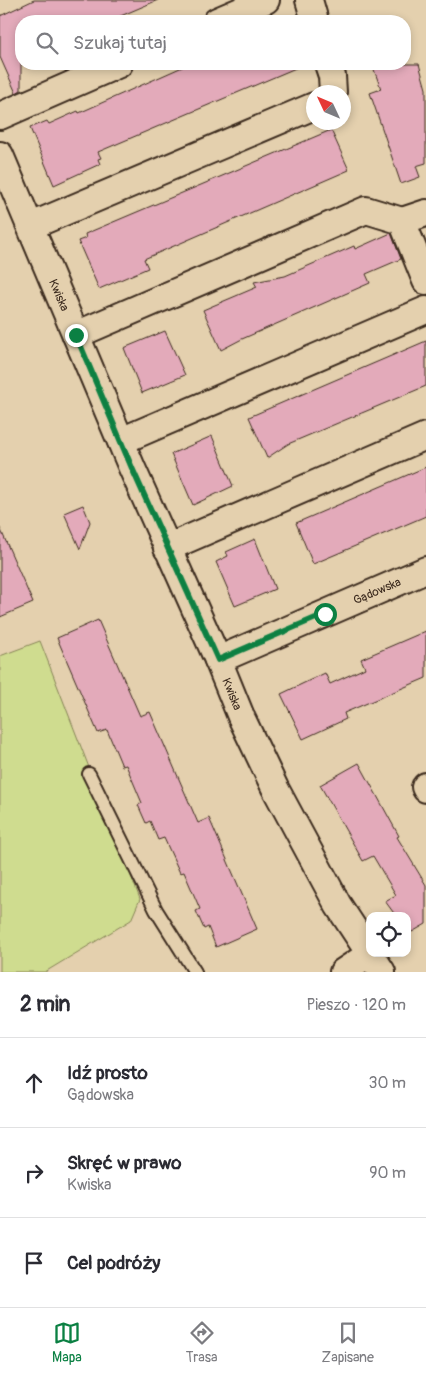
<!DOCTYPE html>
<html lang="pl">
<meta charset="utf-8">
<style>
body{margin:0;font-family:Pangolin,sans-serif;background:#f7f7f7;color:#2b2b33}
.controls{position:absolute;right:15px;bottom:15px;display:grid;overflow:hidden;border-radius:10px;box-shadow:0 2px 8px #0003}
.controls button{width:45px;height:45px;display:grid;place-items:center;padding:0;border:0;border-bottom:1px solid #e1e1e2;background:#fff;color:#2b2b33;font:25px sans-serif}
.compass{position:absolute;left:306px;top:85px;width:45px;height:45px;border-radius:50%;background:#fff;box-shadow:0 2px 8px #0003;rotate:314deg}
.stop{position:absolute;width:15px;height:15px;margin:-11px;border:4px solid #0b8043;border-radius:50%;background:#fff}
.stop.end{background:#0b8043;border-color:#fff;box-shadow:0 1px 5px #0008}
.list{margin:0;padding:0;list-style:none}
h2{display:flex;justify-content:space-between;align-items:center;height:65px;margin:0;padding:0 20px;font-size:21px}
h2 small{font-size:16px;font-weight:400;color:#7c7c81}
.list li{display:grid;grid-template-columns:32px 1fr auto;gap:15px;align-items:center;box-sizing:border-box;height:90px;padding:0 20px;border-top:1px solid #e1e1e2}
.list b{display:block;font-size:19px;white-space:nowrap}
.list p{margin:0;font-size:16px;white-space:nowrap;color:#7c7c81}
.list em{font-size:16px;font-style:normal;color:#7c7c81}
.icon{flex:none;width:28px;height:28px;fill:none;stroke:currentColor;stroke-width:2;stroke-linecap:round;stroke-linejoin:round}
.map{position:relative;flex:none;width:426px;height:972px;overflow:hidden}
.search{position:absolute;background:#fff;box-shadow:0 2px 8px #0003;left:15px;right:15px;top:15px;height:55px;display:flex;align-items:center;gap:12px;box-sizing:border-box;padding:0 18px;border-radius:20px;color:#7c7c81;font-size:19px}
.sheet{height:335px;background:#fff}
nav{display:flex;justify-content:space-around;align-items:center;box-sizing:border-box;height:70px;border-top:1px solid #e1e1e2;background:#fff;font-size:14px;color:#7c7c81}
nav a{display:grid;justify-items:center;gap:2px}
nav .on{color:#0b8043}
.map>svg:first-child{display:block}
.green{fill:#cfdc8f;stroke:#858356}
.building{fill:#e3aaba;stroke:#3b2a1e}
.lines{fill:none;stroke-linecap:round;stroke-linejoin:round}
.lane-casing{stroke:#3b2a1e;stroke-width:16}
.street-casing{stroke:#3b2a1e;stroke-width:30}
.lane{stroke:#e4d0ae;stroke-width:12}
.street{stroke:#e4d0ae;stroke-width:26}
.route{stroke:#0b8043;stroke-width:6}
.labels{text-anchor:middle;stroke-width:4.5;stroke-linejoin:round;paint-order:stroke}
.street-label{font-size:12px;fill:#3b2a1e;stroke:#e4d0ae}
</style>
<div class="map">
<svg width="426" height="972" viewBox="0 0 426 972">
<rect width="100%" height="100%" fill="#e4d0ae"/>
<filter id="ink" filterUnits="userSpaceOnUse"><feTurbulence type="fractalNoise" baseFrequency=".02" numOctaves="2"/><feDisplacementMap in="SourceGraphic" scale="10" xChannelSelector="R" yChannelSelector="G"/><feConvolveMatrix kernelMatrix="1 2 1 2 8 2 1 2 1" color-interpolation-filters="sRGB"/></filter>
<g filter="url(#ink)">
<polygon class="green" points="40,641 140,899 131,920 45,972 0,972 0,656"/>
<g class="building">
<polygon points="34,0 158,0 109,21 21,21 21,90 16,93 0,57 0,16"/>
<polygon points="189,64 305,64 98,152 101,158 98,159 100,164 54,185 30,128 47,121 49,124 78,111 79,113"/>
<polygon points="372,64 419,64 426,89 426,163 416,166 420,177 401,184 370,93 381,89"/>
<polygon points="331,130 349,170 144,259 148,268 99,289 78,241 86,238 85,234"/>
<polygon points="391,233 401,259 366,274 370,283 242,339 221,350 203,310 257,287 254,282 285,276 354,246 355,249"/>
<polygon points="165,331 185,375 142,393 124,348"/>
<polygon points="426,341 426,386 288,444 267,458 249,417"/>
<polygon points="212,436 233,486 193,505 171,454"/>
<polygon points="426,467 426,516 313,564 296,523"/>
<polygon points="83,505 90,522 80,549 64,513"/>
<polygon points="0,528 33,603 0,617"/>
<polygon points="255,539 275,589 235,606 216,562 228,556 226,552"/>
<polygon points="98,620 140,716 150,712 198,823 209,818 257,929 216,947 208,927 204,929 196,911 200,909 184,872 180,873 164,838 158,840 150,821 146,823 138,805 142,803 126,765 122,766 107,730 98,733 57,638"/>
<polygon points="426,631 426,678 344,713 346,719 303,739 281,694 325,673 330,684 365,668 361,659"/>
<polygon points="359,763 399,836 397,837 426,885 426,924 412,932 407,927 407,916 396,916 385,901 396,895 373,856 363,861 320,785"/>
</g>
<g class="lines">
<defs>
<polyline id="lane" points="89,774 156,910 195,972"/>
<g id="street">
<polyline points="309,0 315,21"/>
<polyline points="217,21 266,0"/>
<polyline points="328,64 332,76 333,92"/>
<polyline points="0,116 119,64"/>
<polyline points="0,155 132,468 218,660 242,719 275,788 338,905 382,972"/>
<polyline points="402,221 426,213"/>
<polyline points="31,226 314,106"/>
<polyline points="76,335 366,210 402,221 426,281"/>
<polyline points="121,441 426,310"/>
<polyline points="167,548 426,436"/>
<polyline points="218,660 426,570"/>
<polyline points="426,786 425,787 426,789"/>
<polyline points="343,972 370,954"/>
</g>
</defs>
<use href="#lane" class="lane-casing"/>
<use href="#street" class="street-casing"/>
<use href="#lane" class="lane"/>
<use href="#street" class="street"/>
</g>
</g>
<g class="lines" filter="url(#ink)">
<polyline class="route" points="76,335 132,468 218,660 325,614"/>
</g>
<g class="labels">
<g class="street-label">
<text transform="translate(59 295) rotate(67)" y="4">Kwiska</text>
<text transform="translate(377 591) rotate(-23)" y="4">Gądowska</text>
<text transform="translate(232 694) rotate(68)" y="4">Kwiska</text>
</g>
</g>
</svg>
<div class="controls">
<button><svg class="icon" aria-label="locate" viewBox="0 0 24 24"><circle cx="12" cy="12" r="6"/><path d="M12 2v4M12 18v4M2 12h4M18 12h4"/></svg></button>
</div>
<svg class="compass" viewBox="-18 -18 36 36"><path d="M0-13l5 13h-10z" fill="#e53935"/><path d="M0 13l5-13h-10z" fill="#7c7c81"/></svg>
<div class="stop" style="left:325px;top:614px"></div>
<div class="stop end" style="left:76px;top:335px"></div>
<div class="search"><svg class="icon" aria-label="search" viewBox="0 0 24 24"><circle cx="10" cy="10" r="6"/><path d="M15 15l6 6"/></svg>Szukaj tutaj</div>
</div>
<section class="sheet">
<h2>2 min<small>Pieszo · 120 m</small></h2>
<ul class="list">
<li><svg class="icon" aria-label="ahead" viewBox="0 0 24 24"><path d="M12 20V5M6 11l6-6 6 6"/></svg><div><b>Idź prosto</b><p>Gądowska</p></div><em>30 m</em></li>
<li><svg class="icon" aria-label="right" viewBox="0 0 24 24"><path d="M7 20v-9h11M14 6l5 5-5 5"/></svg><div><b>Skręć w prawo</b><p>Kwiska</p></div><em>90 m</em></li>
<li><svg class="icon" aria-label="arrive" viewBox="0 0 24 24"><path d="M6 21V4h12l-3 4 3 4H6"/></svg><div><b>Cel podróży</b></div></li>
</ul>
</section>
<nav>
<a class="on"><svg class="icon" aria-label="map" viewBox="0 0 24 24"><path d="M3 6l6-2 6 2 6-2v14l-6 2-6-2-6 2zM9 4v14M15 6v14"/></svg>Mapa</a>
<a><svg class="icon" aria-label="directions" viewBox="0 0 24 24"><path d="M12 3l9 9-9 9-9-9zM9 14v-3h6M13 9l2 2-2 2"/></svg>Trasa</a>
<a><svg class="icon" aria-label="saved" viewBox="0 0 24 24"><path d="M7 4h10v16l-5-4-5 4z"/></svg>Zapisane</a>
</nav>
